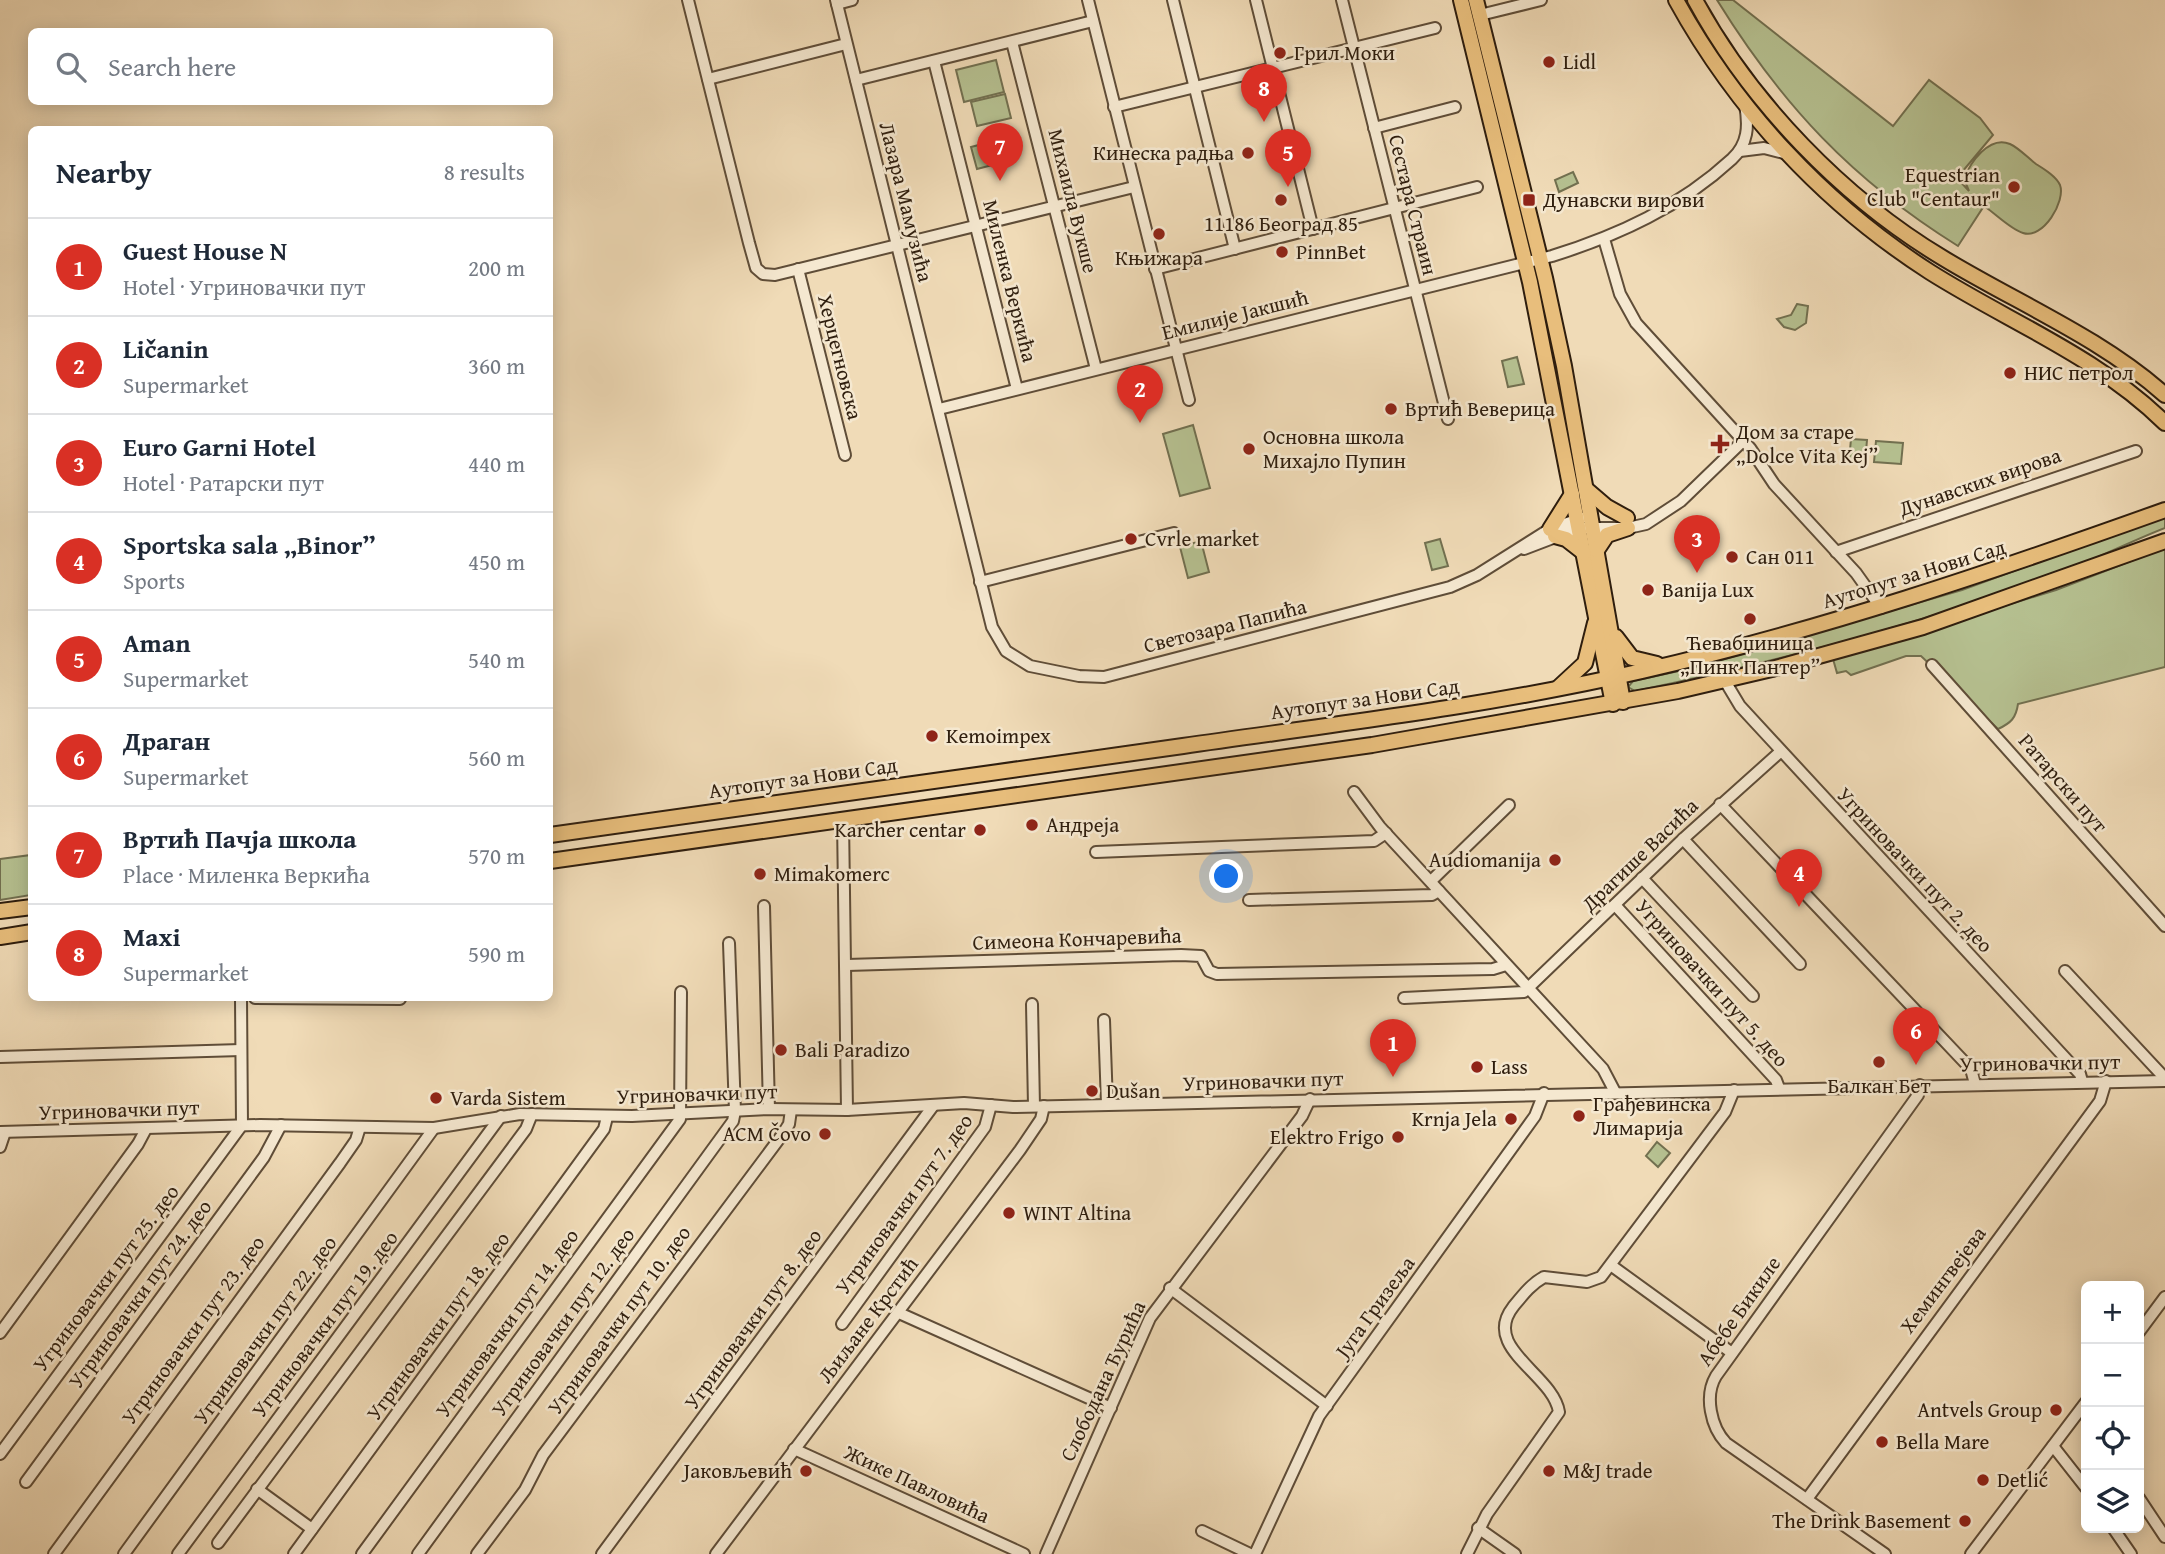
<!DOCTYPE html>
<meta charset="utf-8">
<style>
body{margin:0;font-family:"Gentium Book Plus",serif;background:#f2f2f3;color:#1f2937}
.controls{position:absolute;right:21px;bottom:21px;display:grid;overflow:hidden;border-radius:10px;box-shadow:0 4px 18px #0003}
.controls button{width:63px;height:63px;display:grid;place-items:center;padding:0;border:0;border-bottom:2px solid #e0e1e3;background:#fff;color:#1f2937;font:35px sans-serif}
.you{position:absolute;left:1227px;top:877px;width:24px;height:24px;margin:-18px;border:5px solid #fff;border-radius:50%;background:#1a73e8;box-shadow:0 0 0 10px #1a73e833}
.badge{display:grid;place-items:center;width:46px;height:46px;border-radius:50%;background:#d93025;color:#fff;font-size:23px;font-weight:700}
.pin{position:absolute;translate:-50% -58px;filter:drop-shadow(0 2px 4px #0008)}
.pin::after{content:'';position:absolute;top:37px;width:24px;height:21px;background:inherit;clip-path:polygon(0 0,100% 0,50% 100%)}
.list{margin:0;padding:0;list-style:none}
h2{display:flex;justify-content:space-between;align-items:center;height:91px;margin:0;padding:0 28px;font-size:30px}
h2 small{font-size:23px;font-weight:400;color:#747a83}
.list li{display:grid;grid-template-columns:46px 1fr auto;gap:21px;align-items:center;box-sizing:border-box;height:98px;padding:0 28px;border-top:2px solid #e0e1e3}
.list b{display:block;font-size:26px;white-space:nowrap}
.list p{margin:0;font-size:23px;white-space:nowrap;color:#747a83}
.list em{font-size:23px;font-style:normal;color:#747a83}
.icon{flex:none;width:38px;height:38px;fill:none;stroke:currentColor;stroke-width:2;stroke-linecap:round;stroke-linejoin:round}
.map{position:relative;flex:none;width:2165px;height:1554px;overflow:hidden}
.search{position:absolute;background:#fff;box-shadow:0 4px 18px #0003;left:28px;top:28px;width:525px;height:77px;display:flex;align-items:center;gap:18px;box-sizing:border-box;padding:0 24px;border-radius:10px;color:#747a83;font-size:26px}
.panel{position:absolute;background:#fff;box-shadow:0 4px 18px #0003;left:28px;top:126px;width:525px;height:875px;border-radius:10px}
.map>svg:first-child{display:block}
.green{fill:#b6c191;stroke:#727050;stroke-width:2}
.lines{fill:none;stroke-linecap:round;stroke-linejoin:round}
.minor-casing{stroke:#5f4d38;stroke-width:14}
.major-casing{stroke:#2f1e0e;stroke-width:18}
.minor{stroke:#f5e8d0;stroke-width:10}
.major{stroke:#e8be7c;stroke-width:14}
.poi-dot{fill:#8f2418;stroke:#f5e8d0;stroke-width:2.5}
.labels{text-anchor:middle;stroke-width:5;stroke-linejoin:round;paint-order:stroke}
.poi-label{font-size:21px;fill:#2f1e0e;stroke:#f5e8d0;text-anchor:start}
.street-label{font-size:21px;fill:#2f1e0e;stroke:#f5e8d0}
</style>
<div class="map">
<svg width="2165" height="1554" viewBox="0 0 2165 1554">
<rect width="100%" height="100%" fill="#f0dbb7"/>
<filter id="stains"><feTurbulence type="fractalNoise" baseFrequency=".00286" numOctaves="4"/><feColorMatrix values="0 0 0 0 .2 0 0 0 0 .09 0 0 0 0 .02 0 0 0 .5 -.17"/></filter>
<radialGradient id="worn" r=".72"><stop offset=".6" stop-color="#630" stop-opacity="0"/><stop offset="1" stop-color="#630" stop-opacity=".3"/></radialGradient>
<g class="green">
<path d="M1717,0h16l160,126 36,-46 51,38 13,17 -36,43 12,13 -5,-12c6,-16 25,-44 46,-35 9,4 18,14 26,20 8,5 20,12 24,21 6,16 -17,55 -37,48 -13,-4 -27,-19 -39,-27l-26,40c-106,-66 -176,-141 -241,-246z"/>
<polygon points="996,60 1004,92 964,102 956,70"/>
<polygon points="1005,94 1011,118 977,126 971,102"/>
<polygon points="994,141 1000,163 977,169 971,147"/>
<polygon points="1573,172 1578,183 1559,192 1555,180"/>
<polygon points="1797,304 1808,306 1806,323 1795,330 1784,327 1777,319 1791,315"/>
<polygon points="1517,357 1524,384 1508,387 1502,361"/>
<polygon points="1193,425 1210,488 1180,496 1163,434"/>
<polygon points="1851,439 1867,440 1865,463 1849,461"/>
<polygon points="1876,441 1903,443 1901,464 1874,462"/>
<path d="M2165,516v12c-33,13 -65,29 -98,42 -140,52 -286,91 -432,121l-7,-4 5,-6 64,-14 265,-77z"/>
<polygon points="1440,539 1448,566 1432,570 1425,543"/>
<polygon points="1201,541 1209,572 1188,578 1180,547"/>
<path d="M2165,548v119l-147,37c-2,14 -7,19 -20,25l-77,-73h-15l-55,19 -5,-4 -9,2 -4,-14 223,-69z"/>
<polygon points="31,855 31,895 0,900 0,859"/>
<polygon points="1657,1142 1670,1153 1658,1167 1646,1156"/>
</g>
<g class="lines">
<defs>
<g id="minor">
<polyline points="688,0 749,243 756,268 763,274 775,275 1134,187"/>
<polyline points="836,0 992,627 1006,651 1030,666 1079,676 1104,677 1450,587 1477,575 1550,529 1582,518"/>
<polyline points="1088,0 1189,400"/>
<polyline points="1173,0 1235,249"/>
<polyline points="1256,0 1313,229"/>
<polyline points="1342,0 1448,419"/>
<polyline points="837,4 852,0"/>
<polyline points="1480,15 1541,0"/>
<polyline points="1012,42 1096,369"/>
<polyline points="934,61 1017,389"/>
<polyline points="708,79 846,44"/>
<polyline points="856,80 1093,21"/>
<polyline points="1114,107 1435,28"/>
<polyline points="1374,128 1455,107"/>
<polyline points="1740,151 1764,148 1788,154"/>
<polyline points="1604,239 1620,294 1636,323 1750,448 1774,484 1856,573 1881,608"/>
<polyline points="798,269 845,455"/>
<polyline points="1155,269 1477,187"/>
<path d="M939,409l613,-153c67,-21 128,-49 180,-97 16,-15 17,-33 13,-54"/>
<polyline points="1524,549 1579,528 1628,528 1646,524 1681,501 1743,441"/>
<polyline points="1836,552 2136,451"/>
<polyline points="980,582 1174,533"/>
<polyline points="1932,665 2165,926"/>
<polyline points="1725,681 1740,706 2080,1074 2082,1081"/>
<polyline points="1354,792 1380,827 1603,1069 1615,1092"/>
<polyline points="1720,804 1971,1069 1975,1084"/>
<polyline points="843,820 847,1110"/>
<polyline points="1683,839 1800,964"/>
<polyline points="1096,852 1374,841 1386,833"/>
<polyline points="1642,878 1753,996"/>
<polyline points="1431,881 1509,805"/>
<polyline points="1249,900 1432,895 1439,891"/>
<polyline points="1615,905 1776,1080 1779,1088"/>
<polyline points="764,906 769,1109"/>
<polyline points="847,965 1181,955 1201,956 1209,971 1217,974 1493,969 1506,965"/>
<polyline points="2065,971 2161,1074 2164,1081"/>
<polyline points="241,998 242,1125"/>
<polyline points="255,998 400,999"/>
<polyline points="1404,998 1524,992 1683,839 1780,752"/>
<polyline points="1032,1004 1034,1106"/>
<polyline points="1104,1020 1107,1104"/>
<polyline points="0,1057 241,1050"/>
<polyline points="0,1132 260,1125 434,1128 520,1114 632,1116 769,1109 847,1110 964,1103 1013,1107 1155,1104 2165,1081"/>
<polyline points="0,1147 5,1132"/>
<polyline points="1612,1266 1732,1353"/>
<polyline points="1170,1288 1327,1406"/>
<polyline points="899,1313 1111,1408"/>
<polyline points="842,1324 985,1127 991,1105"/>
<polyline points="2139,1332 2165,1297"/>
<polyline points="0,1333 138,1144 146,1129"/>
<polyline points="2053,1446 2086,1488"/>
<polyline points="794,1449 1024,1554"/>
<polyline points="0,1454 242,1125"/>
<polyline points="26,1482 264,1157 281,1125"/>
<polyline points="257,1489 312,1529"/>
<polyline points="2139,1498 2165,1537"/>
<polyline points="1807,1499 2100,1101 2106,1081"/>
<polyline points="1478,1528 1515,1554"/>
<polyline points="2113,1528 2131,1554"/>
<polyline points="1202,1531 1250,1554"/>
<polyline points="218,1543 526,1129 532,1114"/>
<polyline points="54,1554 340,1163 356,1140 360,1127"/>
<polyline points="124,1554 434,1128"/>
<polyline points="178,1554 501,1116"/>
<polyline points="294,1554 604,1129 607,1117"/>
<polyline points="362,1554 680,1119 681,992"/>
<polyline points="418,1554 733,1121 735,1111 729,943"/>
<polyline points="477,1554 525,1490 543,1455 782,1135 789,1124 791,1110"/>
<polyline points="602,1554 933,1106"/>
<polyline points="716,1554 1020,1150 1041,1119 1044,1106"/>
<polyline points="1046,1554 1150,1318 1302,1116 1310,1099"/>
<polyline points="1255,1554 1319,1416 1535,1116 1544,1093"/>
<path d="M1467,1554l20,-40 72,-102c-6,-38 -78,-64 -46,-105 9,-11 18,-23 31,-30l43,5 14,-5 124,-165 9,-22"/>
<path d="M1885,1554l-159,-111c-15,-16 -22,-47 -10,-67l202,-281 2,-10"/>
<polyline points="1971,1554 2086,1402"/>
</g>
<g id="major">
<polyline points="1461,0 1530,282 1613,704"/>
<polyline points="1476,0 1545,278 1564,366 1623,702"/>
<path d="M1676,0c60,109 148,204 254,272 79,50 167,84 235,151"/>
<path d="M1695,0c56,103 148,198 248,258 74,45 157,79 222,137"/>
<polyline points="1586,489 1607,507 1627,518"/>
<polyline points="1550,529 1572,494"/>
<polyline points="1555,536 1566,539 1584,553"/>
<polyline points="1597,550 1607,535 1628,528"/>
<polyline points="1616,637 1632,658 1657,664"/>
<polyline points="1558,688 1585,663 1595,623"/>
<path d="M550,835c211,-29 422,-59 633,-89 153,-22 307,-40 459,-75 179,-41 350,-99 523,-161"/>
<polyline points="550,861 1372,745 1678,691 1772,669 1923,627 2165,541"/>
<polyline points="0,911 32,907"/>
<polyline points="0,937 32,932"/>
</g>
</defs>
<use href="#minor" class="minor-casing"/>
<use href="#major" class="major-casing"/>
<use href="#minor" class="minor"/>
<use href="#major" class="major"/>
</g>
<g class="poi-dot">
<circle cx="1280" cy="53" r="7"/>
<circle cx="1549" cy="62" r="7"/>
<circle cx="1248" cy="153" r="7"/>
<circle cx="2014" cy="187" r="7"/>
<circle cx="1281" cy="200" r="7"/>
<rect x="1522" y="193" width="14" height="14" rx="3.5"/>
<circle cx="1159" cy="234" r="7"/>
<circle cx="1282" cy="252" r="7"/>
<circle cx="2010" cy="373" r="7"/>
<circle cx="1391" cy="409" r="7"/>
<path d="M1716.5 433.5h7v7h7v7h-7v7h-7v-7h-7v-7h7z"/>
<circle cx="1249" cy="449" r="7"/>
<circle cx="1131" cy="539" r="7"/>
<circle cx="1732" cy="557" r="7"/>
<circle cx="1648" cy="590" r="7"/>
<circle cx="1750" cy="619" r="7"/>
<circle cx="932" cy="736" r="7"/>
<circle cx="1032" cy="825" r="7"/>
<circle cx="980" cy="830" r="7"/>
<circle cx="1555" cy="860" r="7"/>
<circle cx="760" cy="874" r="7"/>
<circle cx="781" cy="1050" r="7"/>
<circle cx="1879" cy="1062" r="7"/>
<circle cx="1477" cy="1067" r="7"/>
<circle cx="1092" cy="1091" r="7"/>
<circle cx="436" cy="1098" r="7"/>
<circle cx="1579" cy="1116" r="7"/>
<circle cx="1511" cy="1119" r="7"/>
<circle cx="825" cy="1134" r="7"/>
<circle cx="1398" cy="1137" r="7"/>
<circle cx="1009" cy="1213" r="7"/>
<circle cx="2056" cy="1410" r="7"/>
<circle cx="1882" cy="1442" r="7"/>
<circle cx="806" cy="1471" r="7"/>
<circle cx="1549" cy="1471" r="7"/>
<circle cx="1983" cy="1480" r="7"/>
<circle cx="1965" cy="1521" r="7"/>
</g>
<g class="labels">
<g class="poi-label">
<text x="1294" y="60">Грил Моки</text>
<text x="1563" y="69">Lidl</text>
<text x="1234" y="160" text-anchor="end">Кинеска радња</text>
<text x="2000" y="182" text-anchor="end">Equestrian<tspan x="2000" dy="24">Club "Centaur"</tspan></text>
<text x="1543" y="207">Дунавски вирови</text>
<text x="1281" y="231" text-anchor="middle">11186 Београд 85</text>
<text x="1296" y="259">PinnBet</text>
<text x="1159" y="265" text-anchor="middle">Књижара</text>
<text x="2024" y="380">НИС петрол</text>
<text x="1405" y="416">Вртић Веверица</text>
<text x="1736" y="439">Дом за старе<tspan x="1736" dy="24">„Dolce Vita Kej”</tspan></text>
<text x="1263" y="444">Основна школа<tspan x="1263" dy="24">Михајло Пупин</tspan></text>
<text x="1145" y="546">Cvrle market</text>
<text x="1746" y="564">Сан 011</text>
<text x="1662" y="597">Banija Lux</text>
<text x="1750" y="650" text-anchor="middle">Ћевабџиница<tspan x="1750" dy="24">„Пинк Пантер”</tspan></text>
<text x="946" y="743">Kemoimpex</text>
<text x="1046" y="832">Андреја</text>
<text x="966" y="837" text-anchor="end">Karcher centar</text>
<text x="1541" y="867" text-anchor="end">Audiomanija</text>
<text x="774" y="881">Mimakomerc</text>
<text x="795" y="1057">Bali Paradizo</text>
<text x="1491" y="1074">Lass</text>
<text x="1879" y="1093" text-anchor="middle">Балкан Бет</text>
<text x="1106" y="1098">Dušan</text>
<text x="450" y="1105">Varda Sistem</text>
<text x="1593" y="1111">Грађевинска<tspan x="1593" dy="24">Лимарија</tspan></text>
<text x="1497" y="1126" text-anchor="end">Krnja Jela</text>
<text x="811" y="1141" text-anchor="end">ACM Čovo</text>
<text x="1384" y="1144" text-anchor="end">Elektro Frigo</text>
<text x="1023" y="1220">WINT Altina</text>
<text x="2042" y="1417" text-anchor="end">Antvels Group</text>
<text x="1896" y="1449">Bella Mare</text>
<text x="792" y="1478" text-anchor="end">Јаковљевић</text>
<text x="1563" y="1478">M&amp;J trade</text>
<text x="1997" y="1487">Detlić</text>
<text x="1951" y="1528" text-anchor="end">The Drink Basement</text>
</g>
<g class="street-label">
<text transform="translate(1073 201) rotate(76)" y="7">Михаила Вукше</text>
<text transform="translate(906 202) rotate(76)" y="7">Лазара Мамузића</text>
<text transform="translate(1413 205) rotate(76)" y="7">Сестара Страин</text>
<text transform="translate(1010 281) rotate(76)" y="7">Миленка Веркића</text>
<text transform="translate(1235 315) rotate(-14)" y="7">Емилије Јакшић</text>
<text transform="translate(840 357) rotate(76)" y="7">Херцегновска</text>
<text transform="translate(1980 482) rotate(-19)" y="7">Дунавских вирова</text>
<text transform="translate(1914 574) rotate(-17)" y="7">Аутопут за Нови Сад</text>
<text transform="translate(1225 626) rotate(-14)" y="7">Светозара Папића</text>
<text transform="translate(1365 699) rotate(-8)" y="7">Аутопут за Нови Сад</text>
<text transform="translate(803 778) rotate(-8)" y="7">Аутопут за Нови Сад</text>
<text transform="translate(2063 783) rotate(49)" y="7">Ратарски пут</text>
<text transform="translate(1640 855) rotate(-44)" y="7">Драгише Васића</text>
<text transform="translate(1915 870) rotate(47)" y="7">Угриновачки пут 2. део</text>
<text transform="translate(1077 939) rotate(-2)" y="7">Симеона Кончаревића</text>
<text transform="translate(1712 983) rotate(48)" y="7">Угриновачки пут 5. део</text>
<text transform="translate(2040 1063) rotate(-1)" y="7">Угриновачки пут</text>
<text transform="translate(1263 1081) rotate(-2)" y="7">Угриновачки пут</text>
<text transform="translate(697 1094) rotate(-2)" y="7">Угриновачки пут</text>
<text transform="translate(119 1110) rotate(-2)" y="7">Угриновачки пут</text>
<text transform="translate(904 1204) rotate(-54)" y="7">Угриновачки пут 7. део</text>
<text transform="translate(106 1278) rotate(-53)" y="7">Угриновачки пут 25. део</text>
<text transform="translate(1943 1280) rotate(-53)" y="7">Хемингвејева</text>
<text transform="translate(140 1294) rotate(-54)" y="7">Угриновачки пут 24. део</text>
<text transform="translate(1375 1307) rotate(-54)" y="7">Југа Гризеља</text>
<text transform="translate(1739 1311) rotate(-55)" y="7">Абебе Бикиле</text>
<text transform="translate(753 1319) rotate(-54)" y="7">Угриновачки пут 8. део</text>
<text transform="translate(619 1320) rotate(-54)" y="7">Угриновачки пут 10. део</text>
<text transform="translate(868 1320) rotate(-53)" y="7">Љиљане Крстић</text>
<text transform="translate(563 1322) rotate(-54)" y="7">Угриновачки пут 12. део</text>
<text transform="translate(507 1323) rotate(-54)" y="7">Угриновачки пут 14. део</text>
<text transform="translate(325 1324) rotate(-53)" y="7">Угриновачки пут 19. део</text>
<text transform="translate(438 1326) rotate(-54)" y="7">Угриновачки пут 18. део</text>
<text transform="translate(193 1330) rotate(-54)" y="7">Угриновачки пут 23. део</text>
<text transform="translate(265 1330) rotate(-54)" y="7">Угриновачки пут 22. део</text>
<text transform="translate(1103 1381) rotate(-65)" y="7">Слободана Ђурића</text>
<text transform="translate(917 1484) rotate(25)" y="7">Жике Павловића</text>
</g>
</g>
<rect width="100%" height="100%" filter="url(#stains)"/>
<rect width="100%" height="100%" fill="url(#worn)"/>
</svg>
<div class="controls">
<button>+</button>
<button>−</button>
<button><svg class="icon" aria-label="locate" viewBox="0 0 24 24"><circle cx="12" cy="12" r="6"/><path d="M12 2v4M12 18v4M2 12h4M18 12h4"/></svg></button>
<button><svg class="icon" aria-label="layers" viewBox="0 0 24 24"><path d="M12 4l9 5-9 5-9-5zM3 14l9 5 9-5"/></svg></button>
</div>
<div class="you"></div>
<div class="pin badge" style="left:1393px;top:1077px">1</div>
<div class="pin badge" style="left:1140px;top:423px">2</div>
<div class="pin badge" style="left:1697px;top:573px">3</div>
<div class="pin badge" style="left:1799px;top:907px">4</div>
<div class="pin badge" style="left:1288px;top:187px">5</div>
<div class="pin badge" style="left:1916px;top:1065px">6</div>
<div class="pin badge" style="left:1000px;top:181px">7</div>
<div class="pin badge" style="left:1264px;top:122px">8</div>
<div class="search"><svg class="icon" aria-label="search" viewBox="0 0 24 24"><circle cx="10" cy="10" r="6"/><path d="M15 15l6 6"/></svg>Search here</div>
<section class="panel">
<h2>Nearby<small>8 results</small></h2>
<ul class="list">
<li><span class="badge">1</span><div><b>Guest House N</b><p>Hotel · Угриновачки пут</p></div><em>200 m</em></li>
<li><span class="badge">2</span><div><b>Ličanin</b><p>Supermarket</p></div><em>360 m</em></li>
<li><span class="badge">3</span><div><b>Euro Garni Hotel</b><p>Hotel · Ратарски пут</p></div><em>440 m</em></li>
<li><span class="badge">4</span><div><b>Sportska sala „Binor”</b><p>Sports</p></div><em>450 m</em></li>
<li><span class="badge">5</span><div><b>Aman</b><p>Supermarket</p></div><em>540 m</em></li>
<li><span class="badge">6</span><div><b>Драган</b><p>Supermarket</p></div><em>560 m</em></li>
<li><span class="badge">7</span><div><b>Вртић Пачја школа</b><p>Place · Миленка Веркића</p></div><em>570 m</em></li>
<li><span class="badge">8</span><div><b>Maxi</b><p>Supermarket</p></div><em>590 m</em></li>
</ul>
</section>
</div>
